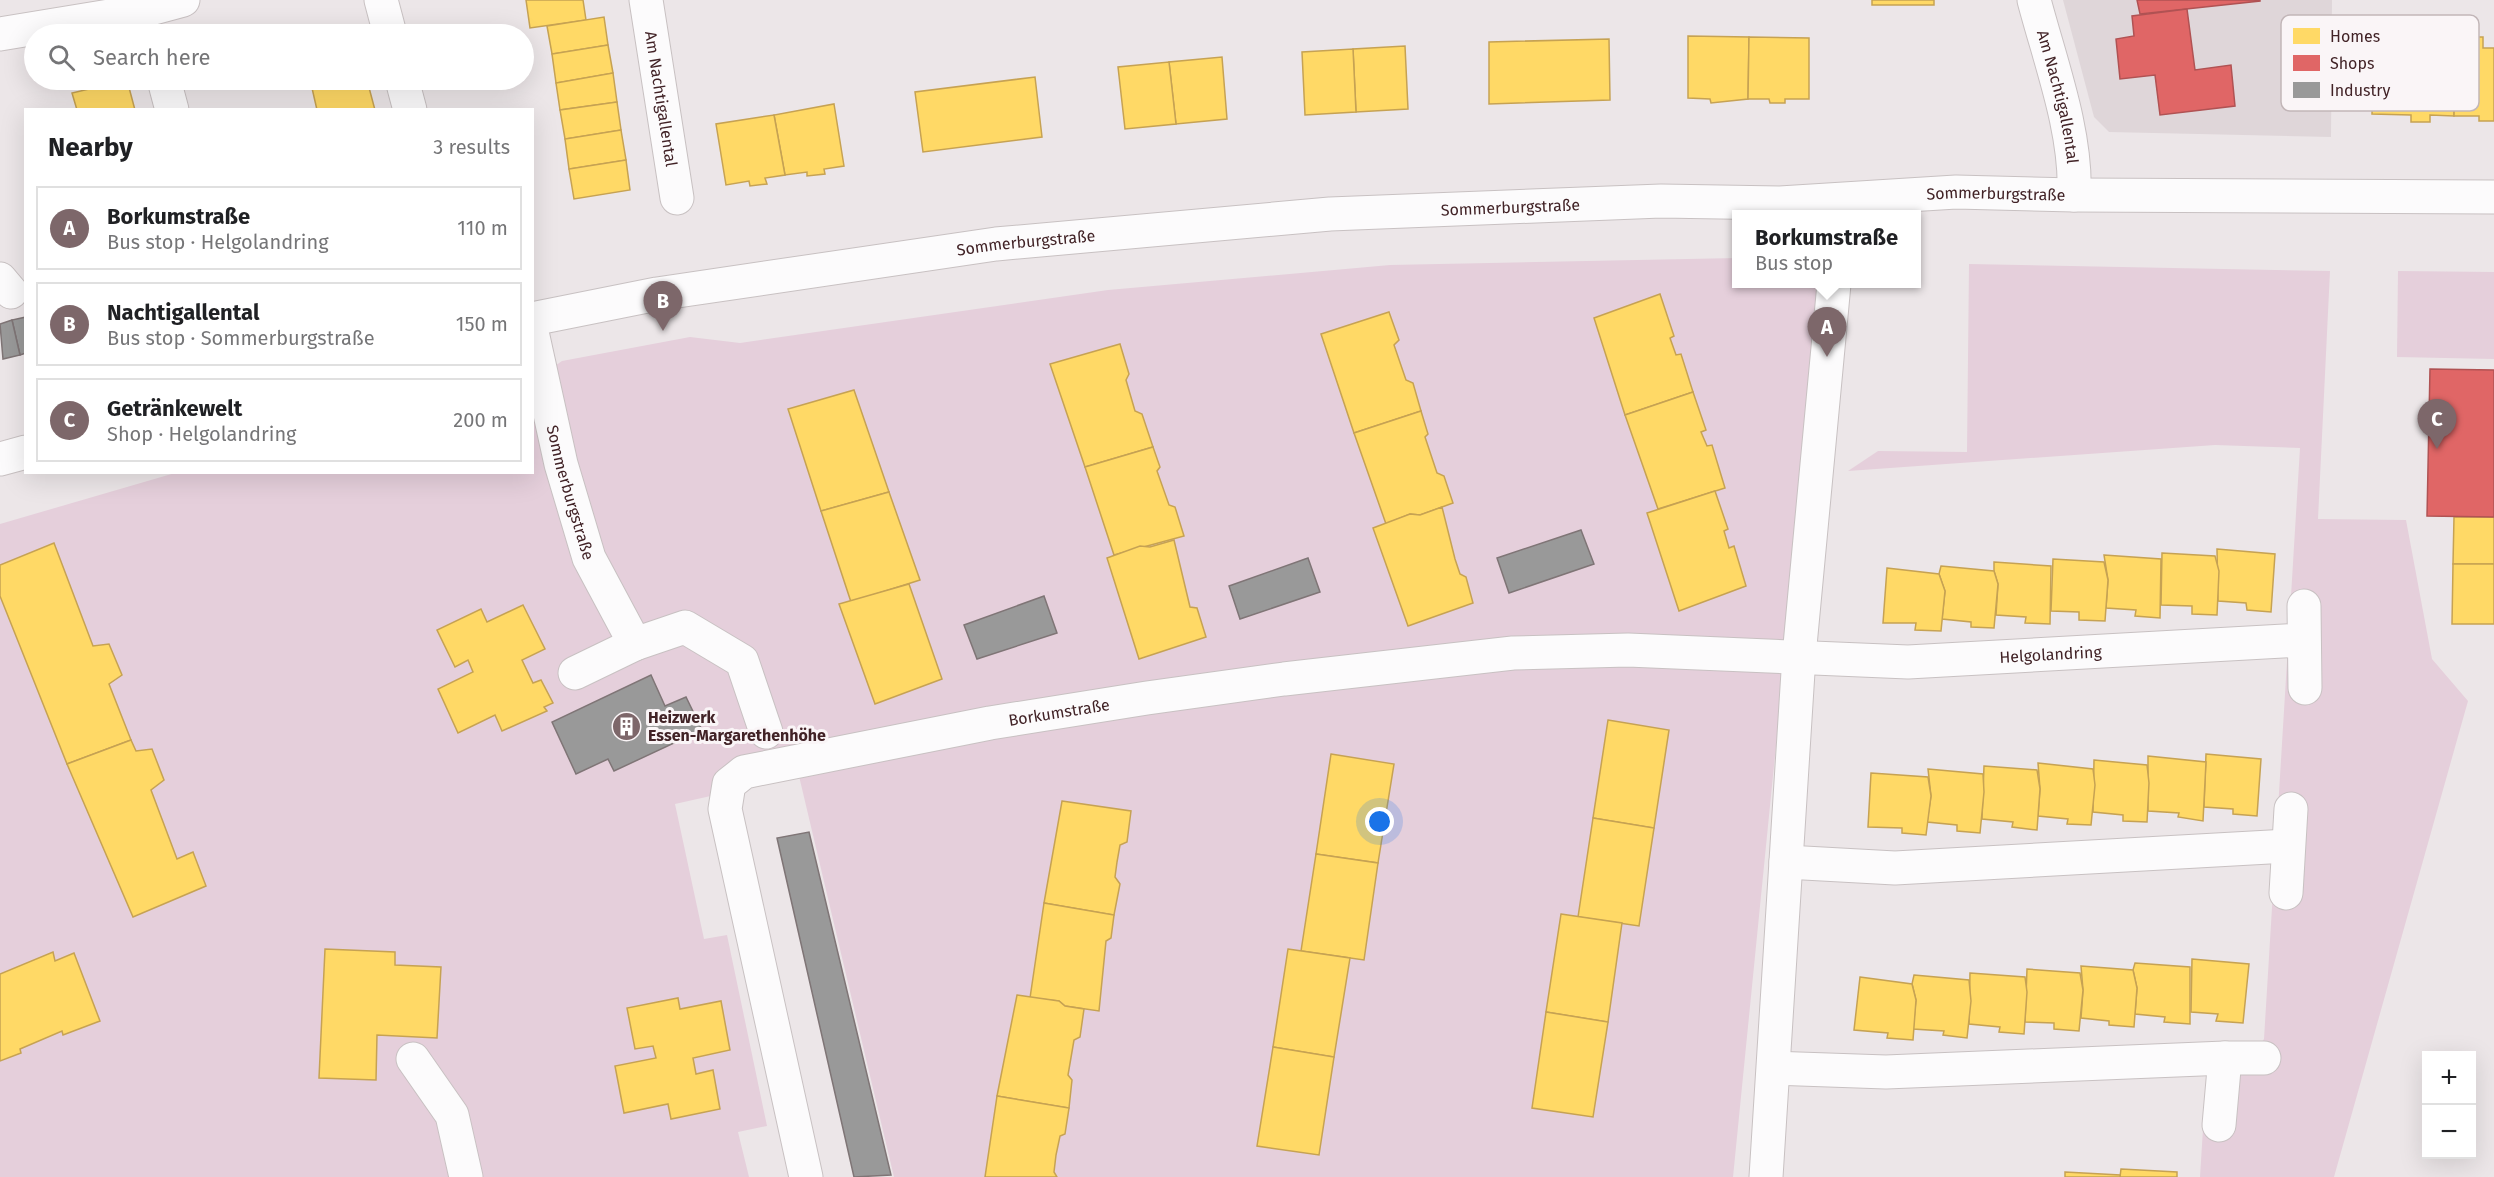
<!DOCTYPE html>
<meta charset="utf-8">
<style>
body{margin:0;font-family:"Fira Sans",sans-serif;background:#f2f2f2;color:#202124}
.controls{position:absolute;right:18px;bottom:18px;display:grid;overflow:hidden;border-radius:0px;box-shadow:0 6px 24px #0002}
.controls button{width:54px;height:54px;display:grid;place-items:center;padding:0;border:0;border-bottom:2px solid #e0e0e0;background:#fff;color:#202124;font:30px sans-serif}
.you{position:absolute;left:1380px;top:822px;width:21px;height:21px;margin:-15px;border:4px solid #fff;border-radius:50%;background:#1a73e8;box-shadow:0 0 0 9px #1a73e833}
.badge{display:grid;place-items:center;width:39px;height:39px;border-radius:50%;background:#7d676a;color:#fff;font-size:20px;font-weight:700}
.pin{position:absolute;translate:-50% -50px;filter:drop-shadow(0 2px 3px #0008)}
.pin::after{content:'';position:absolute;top:32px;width:21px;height:18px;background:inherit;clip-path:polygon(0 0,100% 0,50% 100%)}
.popup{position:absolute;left:1732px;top:210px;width:189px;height:78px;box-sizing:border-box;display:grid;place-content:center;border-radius:0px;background:#fff;filter:drop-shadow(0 2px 4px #0005);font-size:20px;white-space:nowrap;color:#757577}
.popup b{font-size:22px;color:#202124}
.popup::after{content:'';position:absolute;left:50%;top:100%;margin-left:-12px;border:12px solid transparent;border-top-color:#fff}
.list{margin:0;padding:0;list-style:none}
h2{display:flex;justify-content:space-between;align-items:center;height:78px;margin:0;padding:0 24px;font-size:26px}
h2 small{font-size:20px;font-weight:400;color:#757577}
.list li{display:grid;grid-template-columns:39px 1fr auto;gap:18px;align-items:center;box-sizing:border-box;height:84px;margin:0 12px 12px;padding:0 12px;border:2px solid #e0e0e0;border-radius:0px}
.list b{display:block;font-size:22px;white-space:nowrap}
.list p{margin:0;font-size:20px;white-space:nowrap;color:#757577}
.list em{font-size:20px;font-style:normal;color:#757577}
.icon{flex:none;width:33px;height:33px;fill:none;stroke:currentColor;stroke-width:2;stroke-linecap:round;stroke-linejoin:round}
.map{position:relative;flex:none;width:2494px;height:1177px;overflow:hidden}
.search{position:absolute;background:#fff;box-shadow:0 6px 24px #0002;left:24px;top:24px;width:510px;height:66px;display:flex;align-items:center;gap:15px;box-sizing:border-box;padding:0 21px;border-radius:33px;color:#757577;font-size:22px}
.panel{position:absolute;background:#fff;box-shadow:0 6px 24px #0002;left:24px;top:108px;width:510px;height:366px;border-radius:0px}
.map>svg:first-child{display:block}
.built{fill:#dfd6d9}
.green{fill:#e5cfdb}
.homes{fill:#ffd966;stroke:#c6a253;stroke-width:1.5}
.shops{fill:#e06666;stroke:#b05253;stroke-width:1.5}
.industry{fill:#999;stroke:#7f7576;stroke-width:1.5}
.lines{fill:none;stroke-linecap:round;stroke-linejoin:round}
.minor-casing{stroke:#c8c1c2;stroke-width:35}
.minor{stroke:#fcfbfc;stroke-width:33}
.labels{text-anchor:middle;stroke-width:6;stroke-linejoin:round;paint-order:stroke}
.street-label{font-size:16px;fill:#412226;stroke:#faf5f7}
.poi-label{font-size:16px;font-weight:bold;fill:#412226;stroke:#faf5f7;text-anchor:start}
.key{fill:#faf5f7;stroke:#c2b6b8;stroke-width:1.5}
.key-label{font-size:16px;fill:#412226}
</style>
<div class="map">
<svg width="2494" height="1177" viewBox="0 0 2494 1177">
<rect width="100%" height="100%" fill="#ece6e8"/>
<polygon class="built" points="2063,0 2332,0 2331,137 2109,132 2094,117"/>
<g class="green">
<polygon points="1737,258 1737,284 1822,284 1733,1177 894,1177 799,776 675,804 704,939 727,935 767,1126 738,1132 749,1177 0,1177 0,524 175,473 532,472 533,381 562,361 690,337 740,343 1108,290 1390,265"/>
<polygon points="1969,264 2330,271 2318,519 2406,520 2432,659 2468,701 2334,1177 2200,1177 2203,1129 2264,1039 2300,448 2215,445 1848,471 1878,451 1967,452"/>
<polygon points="2398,271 2494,272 2494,359 2397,357"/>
</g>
<g class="homes">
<polygon points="526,0 583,0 586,20 530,28"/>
<rect x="1872" y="0" width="62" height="5"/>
<polygon points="604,17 608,45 552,54 547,26"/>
<polygon points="1688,36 1749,37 1748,99 1711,103 1710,99 1688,98"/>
<polygon points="2427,36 2456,37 2454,116 2430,115 2430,122 2411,122 2411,115 2372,114 2374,46 2427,47"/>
<polygon points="1749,37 1809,38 1809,99 1785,99 1785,103 1770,103 1769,99 1748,99"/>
<polygon points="2456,37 2483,37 2483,48 2494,48 2494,121 2479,121 2479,116 2454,116"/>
<polygon points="1609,39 1610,100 1489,104 1489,42"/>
<polygon points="608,45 613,73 556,83 552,54"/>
<polygon points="1405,46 1408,109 1356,112 1353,49"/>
<polygon points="1353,49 1356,112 1305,115 1302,52"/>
<polygon points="1222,57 1227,119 1176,124 1169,62"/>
<polygon points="1169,62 1176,124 1125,129 1118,67"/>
<polygon points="613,73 617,102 560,110 556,83"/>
<polygon points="1035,77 1042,137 923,152 915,92"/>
<polygon points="127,80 135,110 77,110 72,93"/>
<polygon points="309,80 343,80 312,88"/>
<polygon points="343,80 367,80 375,110 317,110 312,88"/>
<polygon points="617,102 621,130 565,139 560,110"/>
<polygon points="834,104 844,166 824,169 825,174 807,176 807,172 785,175 774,115"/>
<polygon points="774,115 785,175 765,178 767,184 750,186 749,181 726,185 716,124"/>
<polygon points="621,130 626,160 569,169 565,139"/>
<polygon points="626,160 630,190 574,199 569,169"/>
<polygon points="1660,294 1674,336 1670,338 1676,355 1681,354 1693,392 1625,415 1594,318"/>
<polygon points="1389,312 1399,340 1394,345 1406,380 1413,383 1421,411 1354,433 1321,334"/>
<polygon points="1120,344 1129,374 1126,380 1135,411 1142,414 1153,447 1085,467 1050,364"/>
<polygon points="854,390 889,492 821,511 788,409"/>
<polygon points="1693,392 1706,430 1701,432 1707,446 1712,445 1725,488 1658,509 1625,415"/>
<polygon points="1421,411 1428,434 1425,437 1437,473 1444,476 1453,503 1420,515 1410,514 1386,524 1354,433"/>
<polygon points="1153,447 1160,467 1157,471 1169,505 1175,507 1184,536 1114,555 1085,467"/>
<polygon points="1715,491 1728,529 1724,531 1729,548 1734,546 1746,586 1679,611 1647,513"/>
<polygon points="889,492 920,580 851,602 821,511"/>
<polygon points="1442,507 1455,559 1460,574 1466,577 1473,603 1408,626 1373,528 1410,514 1420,515"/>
<polygon points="2454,517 2494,517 2494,564 2453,564"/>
<polygon points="1174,540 1190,607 1197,608 1206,637 1139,659 1107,558 1140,546 1150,547"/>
<polygon points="54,543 93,646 109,644 122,675 109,684 131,740 67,764 0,596 0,565"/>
<polygon points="2217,549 2275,554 2271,612 2247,610 2246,603 2218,601"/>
<polygon points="2162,553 2215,556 2219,571 2217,615 2192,614 2192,606 2161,605"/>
<polygon points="2104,555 2161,559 2160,618 2135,616 2136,610 2106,608 2108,580"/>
<polygon points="2053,559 2104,562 2108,580 2105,621 2079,620 2079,612 2051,611"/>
<polygon points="1994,562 2051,566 2050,624 2025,623 2026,617 1996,615 1998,584 1994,571"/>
<polygon points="2453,564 2494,564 2494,624 2452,624"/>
<polygon points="1941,566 1994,571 1998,584 1994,628 1971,627 1971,622 1942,619 1945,591 1939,574"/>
<polygon points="1887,568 1939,574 1945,591 1941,631 1915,630 1916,623 1883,623"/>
<polygon points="909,584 942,679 875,704 839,604"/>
<polygon points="523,605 545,649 522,660 533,683 541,680 553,703 544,707 547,711 502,731 495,715 458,733 438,689 473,672 468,660 455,667 437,630 481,609 487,622"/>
<polygon points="1608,720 1669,730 1654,828 1593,818"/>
<polygon points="131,740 136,751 152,749 164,780 151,790 177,859 193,852 206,886 133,917 67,764"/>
<polygon points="1331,754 1394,764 1378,863 1316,854"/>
<polygon points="2206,754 2261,759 2257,816 2233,814 2233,809 2204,807"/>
<polygon points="2148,756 2206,762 2203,821 2178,817 2179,813 2148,811"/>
<polygon points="2094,760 2147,765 2149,783 2147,822 2123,821 2123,815 2093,812"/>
<polygon points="2038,763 2093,769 2095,785 2091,825 2067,824 2068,819 2038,816 2040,789"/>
<polygon points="1984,766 2037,770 2040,789 2037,830 2012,827 2013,822 1982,819"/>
<polygon points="1928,769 1983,774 1984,792 1980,833 1957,831 1957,825 1927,822 1931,796"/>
<polygon points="1871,773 1928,777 1931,796 1926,835 1902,833 1902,828 1868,827"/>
<polygon points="1062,801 1131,811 1127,842 1120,845 1117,862 1115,877 1120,884 1114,915 1044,903"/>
<polygon points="1593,818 1654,828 1639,926 1578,917"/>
<polygon points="1316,854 1378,863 1364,960 1301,951"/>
<polygon points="1044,903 1114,915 1111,938 1106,941 1099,1011 1065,1006 1059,1001 1030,998"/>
<polygon points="1561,914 1622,923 1608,1022 1546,1012"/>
<polygon points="325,949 395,952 395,965 441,967 437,1038 377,1035 376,1080 319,1078"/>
<polygon points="1288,949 1350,958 1334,1057 1273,1047"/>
<polygon points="53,952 55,961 74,953 100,1021 63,1035 62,1031 20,1049 21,1053 0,1061 0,974"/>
<polygon points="2192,959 2249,964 2243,1023 2216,1021 2218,1014 2191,1012"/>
<polygon points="2135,963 2190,967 2190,1024 2164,1022 2165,1017 2135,1014 2137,988 2133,970"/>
<polygon points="2081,966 2133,970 2137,988 2134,1027 2109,1025 2109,1021 2081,1018 2083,990"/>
<polygon points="2027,969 2080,973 2083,990 2079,1031 2054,1029 2054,1023 2025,1022"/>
<polygon points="1970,973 2025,977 2027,992 2024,1034 1999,1032 2000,1027 1969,1024"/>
<polygon points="1914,975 1969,980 1971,1001 1967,1038 1943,1035 1944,1031 1913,1029 1916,1000 1912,984"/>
<polygon points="1860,977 1912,984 1916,1000 1913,1040 1887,1038 1888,1033 1854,1030"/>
<polygon points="1017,995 1059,1001 1065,1006 1084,1009 1080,1037 1074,1040 1068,1075 1072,1080 1069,1108 997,1096"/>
<polygon points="678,998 680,1009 721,1001 730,1050 693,1058 696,1074 713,1070 720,1109 671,1119 668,1104 624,1113 615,1066 656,1058 653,1046 635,1049 627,1008"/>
<polygon points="1546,1012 1608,1022 1593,1117 1532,1108"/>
<polygon points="1273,1047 1334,1057 1319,1155 1257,1146"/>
<polygon points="997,1096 1069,1108 1065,1134 1060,1136 1056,1155 1054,1172 1057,1177 985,1177"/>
<polygon points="2121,1169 2177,1172 2177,1177 2120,1177"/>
<polygon points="2065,1172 2120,1175 2120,1177 2065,1177"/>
</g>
<g class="shops">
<polygon points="2137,0 2260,0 2260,1 2140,14"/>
<polygon points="2187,9 2195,70 2231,65 2235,106 2160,115 2155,75 2120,79 2116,39 2134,36 2132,16"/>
<polygon points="2430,369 2494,370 2494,517 2427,516"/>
</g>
<g class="industry">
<polygon points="26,317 26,353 20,355 12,320"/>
<polygon points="12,320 20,355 3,359 0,324"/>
<polygon points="1581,530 1594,564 1509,593 1497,558"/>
<polygon points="1308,558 1320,592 1240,619 1229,586"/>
<polygon points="1044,596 1057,633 977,659 964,625"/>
<polygon points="651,675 665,706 686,697 702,730 614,771 608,759 576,774 552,722"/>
<polygon points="809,832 891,1175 854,1177 777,838"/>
</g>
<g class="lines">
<defs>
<g id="minor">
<polyline points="381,0 390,34"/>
<path id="s1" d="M646,0l31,198"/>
<path id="s2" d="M2034,0c16,61 43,132 40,195"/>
<polyline points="0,34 146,10 183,0"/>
<polyline points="164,80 172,110"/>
<polyline points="402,80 410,110"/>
<polyline points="0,279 11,292"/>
<path id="s3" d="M532,319l125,-25 339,-50 334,-30 331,-13 119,2 176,-11 118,3 420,2"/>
<path id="s4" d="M532,332l29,132 28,94 46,86"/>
<polyline points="0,459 26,452"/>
<polyline points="2304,606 2305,688"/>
<polyline points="575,673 635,644 685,627 742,661 766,732"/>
<polyline points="1786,862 1895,868 2288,846"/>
<polyline points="2286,893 2291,809"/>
<polyline points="413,1059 452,1115 466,1177"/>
<polyline points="1774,1068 1886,1072 2225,1058"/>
<polyline points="2219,1125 2225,1058 2264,1058"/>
<path id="s5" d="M806,1177l-81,-368 4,-25 15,-12 246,-49 157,-25 137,-19 229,-26 115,-3 280,12 395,-22"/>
<polyline points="1766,1177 1799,656 1834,284"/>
</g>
</defs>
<use href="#minor" class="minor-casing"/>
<use href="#minor" class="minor"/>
</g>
<defs>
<symbol id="building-disc" viewBox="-11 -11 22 22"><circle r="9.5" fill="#7d676a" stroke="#faf5f7"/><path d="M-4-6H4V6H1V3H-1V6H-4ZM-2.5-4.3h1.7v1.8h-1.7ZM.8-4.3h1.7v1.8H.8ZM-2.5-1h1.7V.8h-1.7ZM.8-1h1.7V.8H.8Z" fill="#fff"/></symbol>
</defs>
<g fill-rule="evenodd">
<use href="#building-disc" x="610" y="710" width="33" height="33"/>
</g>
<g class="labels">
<g class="street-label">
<text dy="6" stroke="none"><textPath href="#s2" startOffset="100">Am Nachtigallental</textPath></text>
<text dy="6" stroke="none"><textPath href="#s1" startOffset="100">Am Nachtigallental</textPath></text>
<text dy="6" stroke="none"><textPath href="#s3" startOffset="1472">Sommerburgstraße</textPath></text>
<text dy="6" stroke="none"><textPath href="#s3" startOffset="986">Sommerburgstraße</textPath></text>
<text dy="6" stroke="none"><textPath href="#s3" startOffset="500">Sommerburgstraße</textPath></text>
<text dy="6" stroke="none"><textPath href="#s4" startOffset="165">Sommerburgstraße</textPath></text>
<text dy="6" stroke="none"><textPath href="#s5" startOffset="1738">Helgolandring</textPath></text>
<text dy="6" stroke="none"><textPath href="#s5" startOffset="742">Borkumstraße</textPath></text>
</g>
<g class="poi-label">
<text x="648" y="723">Heizwerk<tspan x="648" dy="18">Essen-Margarethenhöhe</tspan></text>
</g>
</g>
<rect x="2281" y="15" width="198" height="96" rx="9" class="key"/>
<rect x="2293" y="28" width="27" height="16" fill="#ffd966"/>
<rect x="2293" y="55" width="27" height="16" fill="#e06666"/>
<rect x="2293" y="82" width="27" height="16" fill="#999"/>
<g class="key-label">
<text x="2330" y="42">Homes</text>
<text x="2330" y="69">Shops</text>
<text x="2330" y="96">Industry</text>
</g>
</svg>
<div class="controls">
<button>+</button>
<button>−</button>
</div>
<div class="you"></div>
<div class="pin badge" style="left:1827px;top:357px">A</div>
<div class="popup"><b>Borkumstraße</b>Bus stop</div>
<div class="pin badge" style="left:663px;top:331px">B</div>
<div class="pin badge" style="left:2437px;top:449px">C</div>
<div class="search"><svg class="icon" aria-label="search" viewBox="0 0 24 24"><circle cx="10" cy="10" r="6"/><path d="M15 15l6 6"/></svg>Search here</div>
<section class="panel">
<h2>Nearby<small>3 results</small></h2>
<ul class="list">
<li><span class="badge">A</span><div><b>Borkumstraße</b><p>Bus stop · Helgolandring</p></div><em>110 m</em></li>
<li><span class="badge">B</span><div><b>Nachtigallental</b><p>Bus stop · Sommerburgstraße</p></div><em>150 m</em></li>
<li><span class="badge">C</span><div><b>Getränkewelt</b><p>Shop · Helgolandring</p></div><em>200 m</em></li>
</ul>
</section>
</div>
